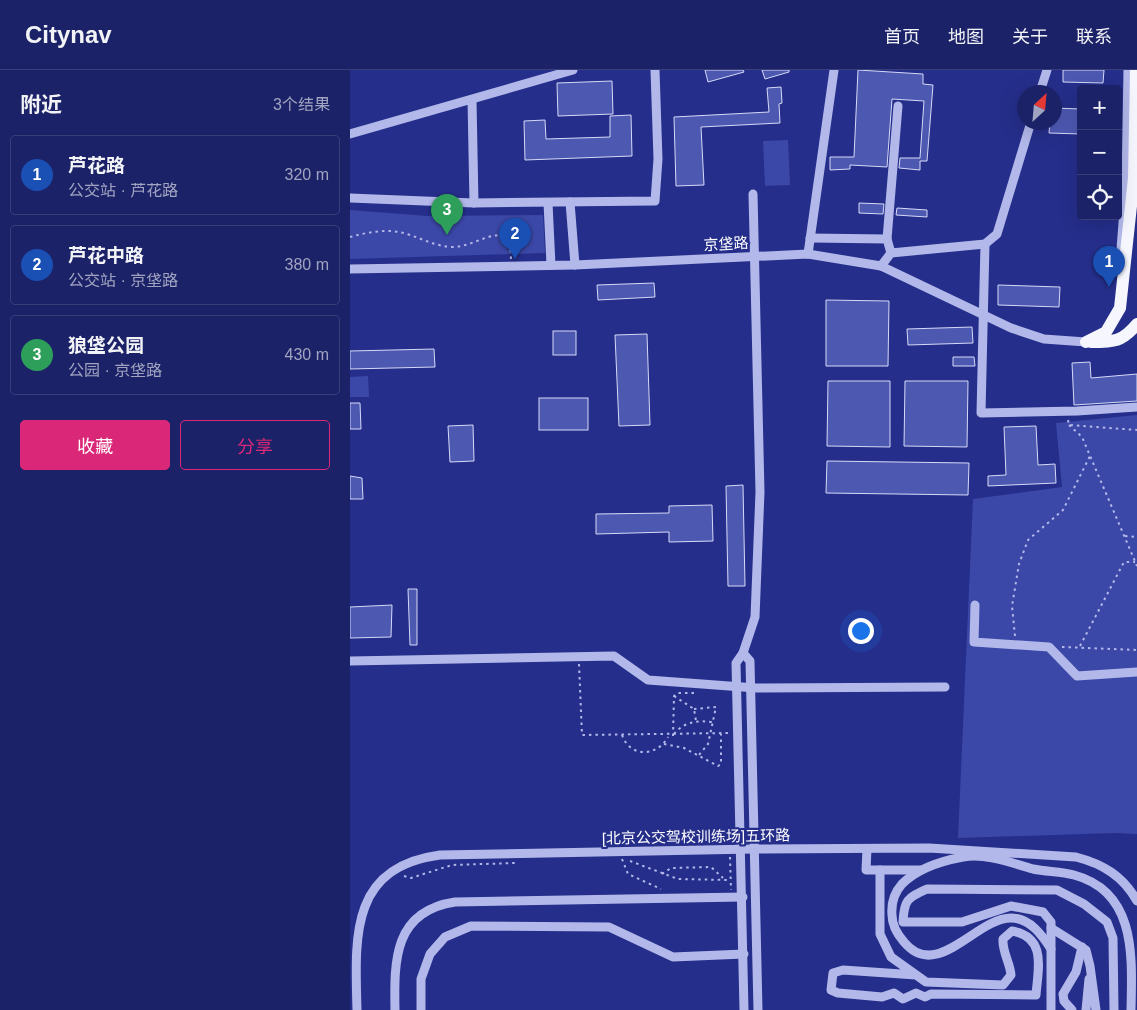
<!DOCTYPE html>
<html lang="zh">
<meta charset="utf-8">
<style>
body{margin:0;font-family:Arial,"Noto Sans SC",sans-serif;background:#252a6e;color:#f1f3f6}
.controls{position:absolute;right:15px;top:15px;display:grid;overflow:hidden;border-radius:5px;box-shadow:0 5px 20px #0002}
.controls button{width:45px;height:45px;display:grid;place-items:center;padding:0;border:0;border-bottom:1px solid #3a3f7c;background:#1c2268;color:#f1f3f6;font:25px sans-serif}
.compass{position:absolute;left:667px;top:15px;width:45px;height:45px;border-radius:50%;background:#1c2268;box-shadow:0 5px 20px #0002;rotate:26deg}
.you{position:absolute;left:510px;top:560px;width:18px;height:18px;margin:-12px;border:4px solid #fff;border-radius:50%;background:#1a73e8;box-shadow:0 0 0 8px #1a73e833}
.badge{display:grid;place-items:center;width:32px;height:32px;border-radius:50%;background:#db2777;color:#fff;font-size:16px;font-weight:700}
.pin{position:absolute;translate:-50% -41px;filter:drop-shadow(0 1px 2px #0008)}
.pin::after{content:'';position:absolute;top:26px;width:18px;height:15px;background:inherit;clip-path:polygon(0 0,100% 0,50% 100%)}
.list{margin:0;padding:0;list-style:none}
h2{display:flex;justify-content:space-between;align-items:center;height:65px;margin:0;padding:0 20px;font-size:21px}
h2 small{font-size:16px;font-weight:400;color:#a0a4c0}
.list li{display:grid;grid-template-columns:32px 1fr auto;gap:15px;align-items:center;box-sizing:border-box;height:80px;margin:0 10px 10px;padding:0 10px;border:1px solid #3a3f7c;border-radius:5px}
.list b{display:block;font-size:19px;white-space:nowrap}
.list p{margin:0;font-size:16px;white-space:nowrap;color:#a0a4c0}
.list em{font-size:16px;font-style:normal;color:#a0a4c0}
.actions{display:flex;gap:10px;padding:15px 20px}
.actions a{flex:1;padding:11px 0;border:1px solid #db2777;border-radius:5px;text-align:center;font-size:18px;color:#db2777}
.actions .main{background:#db2777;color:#fff}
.icon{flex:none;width:28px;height:28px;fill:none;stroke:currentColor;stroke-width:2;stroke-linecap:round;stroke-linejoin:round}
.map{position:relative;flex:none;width:787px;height:940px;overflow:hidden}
header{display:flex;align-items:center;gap:30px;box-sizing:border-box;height:70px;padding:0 25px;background:#1c2268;border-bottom:1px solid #3a3f7c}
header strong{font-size:24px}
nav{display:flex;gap:28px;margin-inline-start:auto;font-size:18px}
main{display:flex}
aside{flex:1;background:#1c2268}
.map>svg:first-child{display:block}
.green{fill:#3c48a8}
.building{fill:#4d58b1;stroke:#d6daf7}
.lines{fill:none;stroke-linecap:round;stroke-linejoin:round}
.path{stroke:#b2b8ea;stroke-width:2;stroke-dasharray:2.5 4;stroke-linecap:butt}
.minor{stroke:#b2b8ea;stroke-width:9}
.major{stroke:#f5f6fe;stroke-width:12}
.labels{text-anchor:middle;stroke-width:4.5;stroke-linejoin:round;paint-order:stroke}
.street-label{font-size:15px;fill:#fff;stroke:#252e8a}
</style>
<header>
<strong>Citynav</strong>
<nav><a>首页</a><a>地图</a><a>关于</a><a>联系</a></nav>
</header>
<main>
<aside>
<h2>附近<small>3个结果</small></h2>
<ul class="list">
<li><span class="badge" style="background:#1a4fb4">1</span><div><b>芦花路</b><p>公交站 · 芦花路</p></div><em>320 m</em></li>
<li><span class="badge" style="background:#1a4fb4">2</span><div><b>芦花中路</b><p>公交站 · 京垡路</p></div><em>380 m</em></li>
<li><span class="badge" style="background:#2e9e5b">3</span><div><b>狼垡公园</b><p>公园 · 京垡路</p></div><em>430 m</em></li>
</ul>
<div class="actions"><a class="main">收藏</a><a>分享</a></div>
</aside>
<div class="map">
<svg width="787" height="940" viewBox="0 0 787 940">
<rect width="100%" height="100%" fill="#252e8a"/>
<g class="green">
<polygon points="438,70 440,115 415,116 413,71"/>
<polygon points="0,140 77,146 193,145 195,183 0,189"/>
<polygon points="18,306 19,327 0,327 0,307"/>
<polygon points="787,345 787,764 764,763 608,768 623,429 712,417 706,353"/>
</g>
<g class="building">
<polygon points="355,0 393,0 394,2 358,12"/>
<polygon points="412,0 439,0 439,2 415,9"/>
<polygon points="508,0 573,4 573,14 583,15 577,91 570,91 570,100 549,98 550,88 570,88 574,31 542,29 537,97 500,95 500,99 480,100 480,87 504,87"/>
<polygon points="713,0 754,0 753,13 713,12"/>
<polygon points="262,11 263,44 208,46 207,13"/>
<polygon points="431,17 432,33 429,34 430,53 351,57 354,115 326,116 324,47 419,42 417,18"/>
<polygon points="704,38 731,39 731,64 699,63 700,52 704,52"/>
<polygon points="281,45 282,86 175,90 174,51 195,50 196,69 260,67 260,46"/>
<polygon points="509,133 534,134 533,144 509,143"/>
<polygon points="547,138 577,140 577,147 546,145"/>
<polygon points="304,213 305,227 248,230 247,215"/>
<polygon points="648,215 710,217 709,237 648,235"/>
<polygon points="476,230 539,231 538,296 476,296"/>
<polygon points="622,257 623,273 558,275 557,259"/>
<rect x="203" y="261" width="23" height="24"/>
<polygon points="297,264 300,355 269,356 265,265"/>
<polygon points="84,279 85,297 0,299 0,281"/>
<polygon points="603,287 624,287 625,296 603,296"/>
<polygon points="740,292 741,308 787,304 787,331 724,335 722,293"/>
<polygon points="478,311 540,311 540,377 477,376"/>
<polygon points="555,311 618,311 617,377 554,376"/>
<rect x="189" y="328" width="49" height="32"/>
<polygon points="0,333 10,333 11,359 0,359"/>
<polygon points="123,355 124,391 100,392 98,356"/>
<polygon points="686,356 688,395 705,394 706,413 638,416 638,406 656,405 654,357"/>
<polygon points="477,391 619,393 618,425 476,423"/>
<polygon points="0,406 12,408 13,429 0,429"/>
<polygon points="393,415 395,516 378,516 376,416"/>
<polygon points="362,435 363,471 319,472 319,462 246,464 246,444 319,443 319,436"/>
<polygon points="58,519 67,519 67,575 60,575"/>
<polygon points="42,535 41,567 0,568 0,537"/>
</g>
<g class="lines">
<g class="path">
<path d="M0,167c18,-5 39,-9 57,-3 16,5 28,12 45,13 19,0 33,-13 52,-12l6,8 1,16"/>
<polyline points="718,350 719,355 787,360"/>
<polyline points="719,355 732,367 787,496"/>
<polyline points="775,466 787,467"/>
<polyline points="665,566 662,536 669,494 678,470 713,440 740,386"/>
<polyline points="730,576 774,492 785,492"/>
<polyline points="712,577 787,580"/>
<polyline points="229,594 232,665 379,663"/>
<polyline points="324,626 344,639 346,651"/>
<polyline points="344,639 366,637 358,674 349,685"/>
<path d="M324,664c10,-12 23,-14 38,-12"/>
<path d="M272,665c8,23 35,22 46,2"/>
<polyline points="323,666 324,626 328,623 344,623"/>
<polyline points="314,674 334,678 368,696 371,694 371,664"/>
<polyline points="380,787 381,820"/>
<polyline points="272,789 278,804 311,819"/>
<polyline points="280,791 328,809 379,810"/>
<polyline points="312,804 321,798 361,797 373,808"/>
<polyline points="54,806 61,808 102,795 165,793"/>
</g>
<g class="minor">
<polyline points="690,22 697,0"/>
<polyline points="122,30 124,133"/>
<polyline points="0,64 223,0"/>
<polyline points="0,128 124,133 305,131 308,89 305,0"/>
<polyline points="220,132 225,195"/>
<polyline points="198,133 201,195"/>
<polyline points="460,168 537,169 541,183"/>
<polyline points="537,169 548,36"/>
<polyline points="635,174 631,343 727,341 787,337"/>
<polyline points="771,179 776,114 778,0"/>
<polyline points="458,184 484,0"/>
<polyline points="531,196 541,183 635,174 647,164 681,52"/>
<polyline points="0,199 225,195 458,184 531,196 661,258 694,269 736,272"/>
<polyline points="625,535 624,572 699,577 727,606 787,602"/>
<polyline points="393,583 400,591 408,940"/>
<polyline points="0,591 264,586 298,610 406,618 595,617"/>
<polyline points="517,779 516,800 570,800"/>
<path d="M530,800v64l11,23 35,25 77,3 8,-10c-1,-13 -9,-23 -8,-36l9,-8c35,6 26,38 24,64l-105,-1 -6,3 -9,-4 -13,6 -9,-6 -12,4 -44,-4 -7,-3 2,-17 10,-3 73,5"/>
<polyline points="701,858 736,880 740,896 746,940"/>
<path d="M701,879c-9,-14 -21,-31 -40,-31 -35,0 -74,64 -107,24 -7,-8 -12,-16 -12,-27 -1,-12 2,-22 10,-31 16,-16 39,-23 61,-27 24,-4 48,6 70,12 14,3 28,2 41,6 63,17 58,82 57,135"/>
<path d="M7,940c-2,-74 -7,-143 83,-155l314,-6 175,-1 147,9c27,7 47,19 61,44"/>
<path d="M45,940c-1,-50 -1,-99 60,-108l288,-5"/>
<polyline points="71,940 71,909 80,884 95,867 121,856 259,857 323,887 394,884"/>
<polyline points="394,940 386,593 393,583 405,547 410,422 403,124"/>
<path d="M701,940v-88l-8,-10 -32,-6 -49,16h-59c1,-22 4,-24 24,-33l130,1 27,14 23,18 6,16 1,72"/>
<polyline points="722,940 714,931 713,924 726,902 732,877"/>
<polyline points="736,940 739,909"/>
</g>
<g class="major">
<polyline points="736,272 756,262 770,238 784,108 786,0"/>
<path d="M741,272c23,0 31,0 46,-18"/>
</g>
</g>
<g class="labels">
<g class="street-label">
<text transform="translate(376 174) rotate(-3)" y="5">京垡路</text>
<text transform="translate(346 767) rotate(-1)" y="5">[北京公交驾校训练场]五环路</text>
</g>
</g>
</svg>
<div class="controls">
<button>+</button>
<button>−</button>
<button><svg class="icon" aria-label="locate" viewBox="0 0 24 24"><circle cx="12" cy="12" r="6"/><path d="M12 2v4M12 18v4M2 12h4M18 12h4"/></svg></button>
</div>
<svg class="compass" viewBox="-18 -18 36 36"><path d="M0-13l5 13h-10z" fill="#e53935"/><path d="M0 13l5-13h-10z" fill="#a0a4c0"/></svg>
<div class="you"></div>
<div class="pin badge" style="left:759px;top:217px;background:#1a4fb4">1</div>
<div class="pin badge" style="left:165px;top:189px;background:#1a4fb4">2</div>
<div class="pin badge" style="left:97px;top:165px;background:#2e9e5b">3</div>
</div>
</main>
